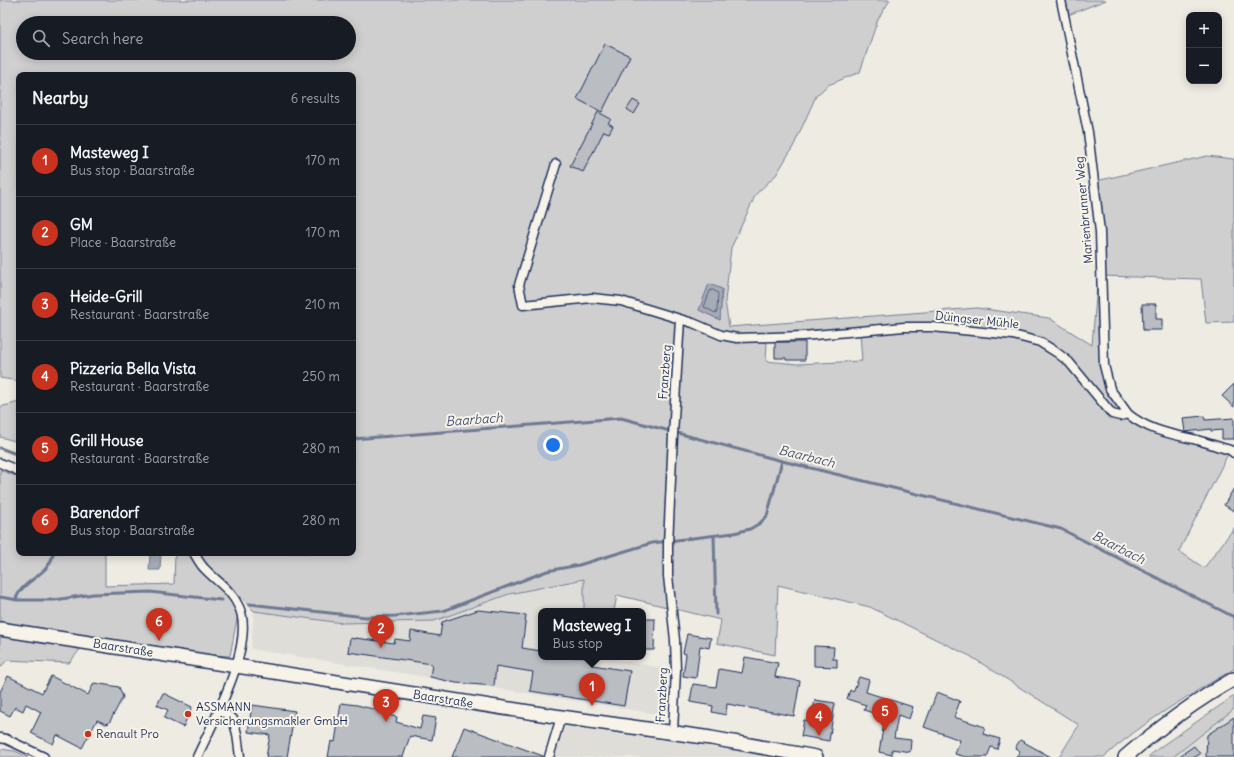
<!DOCTYPE html>
<meta charset="utf-8">
<style>
body{margin:0;font-family:Delius,sans-serif;background:#242831;color:#f1f3f6}
.controls{position:absolute;right:12px;top:12px;display:grid;overflow:hidden;border-radius:8px;box-shadow:0 2px 10px #0003}
.controls button{width:36px;height:36px;display:grid;place-items:center;padding:0;border:0;border-bottom:1px solid #363941;background:#171b24;color:#f1f3f6;font:20px sans-serif}
.you{position:absolute;left:553px;top:445px;width:14px;height:14px;margin:-10px;border:3px solid #fff;border-radius:50%;background:#1a73e8;box-shadow:0 0 0 6px #1a73e833}
.badge{display:grid;place-items:center;width:26px;height:26px;border-radius:50%;background:#c8321e;color:#fff;font-size:13px;font-weight:700}
.pin{position:absolute;translate:-50% -33px;filter:drop-shadow(0 1px 2px #0008)}
.pin::after{content:'';position:absolute;top:21px;width:14px;height:12px;background:inherit;clip-path:polygon(0 0,100% 0,50% 100%)}
.popup{position:absolute;left:538px;top:608px;width:108px;height:52px;box-sizing:border-box;display:grid;place-content:center;border-radius:8px;background:#171b24;filter:drop-shadow(0 1px 3px #0005);font-size:13px;white-space:nowrap;color:#9ea1a6}
.popup b{font-size:15px;color:#f1f3f6}
.popup::after{content:'';position:absolute;left:50%;top:100%;margin-left:-8px;border:8px solid transparent;border-top-color:#171b24}
.list{margin:0;padding:0;list-style:none}
h2{display:flex;justify-content:space-between;align-items:center;height:52px;margin:0;padding:0 16px;font-size:17px}
h2 small{font-size:13px;font-weight:400;color:#9ea1a6}
.list li{display:grid;grid-template-columns:26px 1fr auto;gap:12px;align-items:center;box-sizing:border-box;height:72px;padding:0 16px;border-top:1px solid #363941}
.list b{display:block;font-size:15px;white-space:nowrap}
.list p{margin:0;font-size:13px;white-space:nowrap;color:#9ea1a6}
.list em{font-size:13px;font-style:normal;color:#9ea1a6}
.icon{flex:none;width:22px;height:22px;fill:none;stroke:currentColor;stroke-width:2;stroke-linecap:round;stroke-linejoin:round}
.map{position:relative;flex:none;width:1234px;height:757px;overflow:hidden}
.search{position:absolute;background:#171b24;box-shadow:0 2px 10px #0003;left:16px;top:16px;width:340px;height:44px;display:flex;align-items:center;gap:10px;box-sizing:border-box;padding:0 14px;border-radius:22px;color:#9ea1a6;font-size:15px}
.panel{position:absolute;background:#171b24;box-shadow:0 2px 10px #0003;left:16px;top:72px;width:340px;height:484px;border-radius:8px}
.map>svg:first-child{display:block}
.built{fill:#deddd8}
.green{fill:#cfcfcf;stroke:#757f96;fill-rule:evenodd}
.water{fill:#a6abb5;stroke:#6e7992}
.lines{fill:none;stroke-linecap:round;stroke-linejoin:round}
.shore{stroke:#536181;stroke-width:1}
.stream{stroke:#6e7992;stroke-width:3}
.building{fill:#babdc2;stroke:#1b2f5e}
.street-casing{stroke:#1b2f5e;stroke-width:11}
.primary-casing{stroke:#1b2f5e;stroke-width:16}
.street{stroke:#f7f3e8;stroke-width:8}
.primary{stroke:#f7f3e8;stroke-width:13}
.poi-dot{fill:#c8321e;stroke:#f7f3e8;stroke-width:1.5}
.labels{text-anchor:middle;stroke-width:4;stroke-linejoin:round;paint-order:stroke}
.street-label{font-size:12px;fill:#1b2f5e;stroke:#f7f3e8}
.poi-label{font-size:12px;fill:#1b2f5e;stroke:#f7f3e8;text-anchor:start}
.water-label{font-size:13px;font-style:italic;fill:#455478;stroke:#f7f3e8}
</style>
<div class="map">
<svg width="1234" height="757" viewBox="0 0 1234 757">
<rect width="100%" height="100%" fill="#eeebe2"/>
<filter id="ink" filterUnits="userSpaceOnUse"><feTurbulence type="fractalNoise" baseFrequency=".025" numOctaves="2"/><feDisplacementMap in="SourceGraphic" scale="8" xChannelSelector="R" yChannelSelector="G"/><feConvolveMatrix kernelMatrix="1 2 1 2 8 2 1 2 1" color-interpolation-filters="sRGB"/></filter>
<g filter="url(#ink)">
<g class="built">
<polygon points="585,579 584,611 541,611 541,657 607,657 671,670 664,715 251,649 254,611 342,623 434,621 509,594"/>
<polygon points="1234,709 1234,757 1173,757"/>
<polygon points="565,726 769,755 777,757 555,757"/>
</g>
<g class="green">
<path d="M0,0h890l-12,19 -18,53 -32,13 -12,11 -22,49 -18,30 -20,19 -25,54 -6,53 4,26 248,-19 72,10 43,27 6,-72 2,92 6,25 18,22 -5,1 -7,-2 -9,-10 -17,-24 -17,-18 -15,-11 -15,-9 -28,-7 -78,-9 -198,12 -19,-5 -31,-12 -38,-12 -1,4 30,12 16,3 28,12 18,4 29,1 -1,19 31,3 65,-3 -2,-28 71,-3 1,-3 81,8 27,7 16,10 13,10 43,52 8,2 8,-2c21,17 44,20 69,26 11,3 22,7 33,10l-51,101 25,17 30,-40v141c-45,26 -91,53 -130,88h-45l20,-32 -109,-69 -100,-49 -92,-22 -3,70 -58,-12 4,-23 -104,-25 -3,16h-30v-32l-75,15 -75,27 -92,2 -88,-12 -13,-14 -11,59 -148,-9 -13,16 -62,-3 -7,8v-198l19,7v76h86v33l69,-2 1,-31h178v-478h-334v306l-19,-3zM23,23h326v30h-326zM709,284l13,5 -2,31 -21,-10z"/>
<polygon points="1066,0 1106,0 1068,15"/>
<polygon points="1207,156 1234,159 1234,322 1206,323 1201,279 1102,276 1096,181"/>
<polygon points="19,402 19,442 0,437 0,407"/>
<polygon points="1234,696 1234,709 1173,757 1148,757 1160,747"/>
<polygon points="0,749 15,751 28,757 0,757"/>
</g>
<g class="water">
<polygon points="709,284 722,289 720,320 699,310"/>
<polygon points="150,553 161,553 160,570 149,570"/>
</g>
<g class="lines">
<polygon class="shore" points="713,290 718,293 717,312 715,313 704,307 710,291"/>
<g class="stream">
<polyline points="353,439 621,418 782,461 1061,529 1234,617"/>
<polyline points="0,448 19,455"/>
<polyline points="714,536 716,614"/>
<polyline points="0,597 18,600 55,600 93,594 150,592 221,600"/>
<path d="M15,600c2,-3 3,-6 5,-9 11,-14 31,-19 33,-38"/>
<polyline points="249,604 366,617 396,616 443,611 547,571 579,565 652,543 734,533 750,529 760,523 767,516 782,461"/>
</g>
</g>
<g class="building">
<polygon points="605,44 630,56 602,112 577,99"/>
<polygon points="633,100 640,104 634,114 627,109"/>
<polygon points="598,112 611,119 608,123 613,126 609,133 604,131 583,172 570,166"/>
<polygon points="1142,304 1156,304 1156,319 1162,319 1162,330 1143,330"/>
<polygon points="775,342 805,342 805,360 786,360 786,358 775,358"/>
<polygon points="1234,384 1234,407 1222,396"/>
<polygon points="1204,416 1205,420 1234,418 1234,439 1222,439 1222,430 1211,431 1211,429 1185,432 1183,418"/>
<polygon points="1234,488 1234,511 1224,505"/>
<polygon points="478,610 526,615 522,648 541,651 541,657 581,657 593,659 592,665 630,671 624,706 530,691 533,672 496,666 494,686 456,683 430,677 432,664 348,652 350,638 355,639 355,638 394,643 395,639 410,641 411,631 440,636 442,622"/>
<polygon points="643,619 655,619 654,650 643,650"/>
<polygon points="687,634 711,638 709,648 700,646 696,678 683,676 686,654 683,653"/>
<polygon points="814,646 834,647 833,659 837,659 837,667 814,666"/>
<polygon points="745,657 778,663 775,677 800,681 794,716 727,704 726,715 712,712 713,706 690,702 693,684 716,687 719,669 742,673"/>
<polygon points="8,676 42,693 51,676 88,695 94,683 119,687 123,697 109,723 106,724 97,720 82,748 57,735 53,744 31,733 41,712 26,704 23,711 15,707 10,716 0,711 0,692"/>
<polygon points="859,677 869,680 866,692 913,707 909,719 898,715 894,738 911,740 910,752 892,749 892,755 879,752 885,717 864,710 866,705 847,699 850,690 853,692"/>
<polygon points="937,692 960,701 954,717 985,727 983,734 1000,739 997,749 991,747 987,757 966,757 955,754 960,740 924,727"/>
<polygon points="163,693 192,707 183,727 164,718 168,710 157,705"/>
<polygon points="815,700 835,703 829,741 801,736 804,720 811,721"/>
<polygon points="341,703 357,705 385,712 384,714 397,717 396,722 420,729 423,716 436,718 432,740 410,736 403,757 328,757 331,741 335,742"/>
<polygon points="252,705 295,711 287,757 266,757 270,735 248,732"/>
<polygon points="1234,717 1234,757 1206,757 1207,735"/>
<polygon points="464,727 543,756 543,757 452,757"/>
<polygon points="1020,740 1051,757 1016,757 1020,751 1015,748"/>
<polygon points="1194,746 1200,754 1195,757 1178,757"/>
</g>
<g class="lines">
<defs>
<g id="street">
<polyline points="1061,0 1088,132 1100,232 1104,365 1110,389 1128,414"/>
<path d="M556,164l-37,121 4,20 69,-7 29,3 72,22 28,12 16,3 66,-2 101,-9h28l81,8 27,7 16,10 13,10 43,52 8,2 8,-2c21,17 44,20 69,26 11,3 22,7 33,10l4,3"/>
<polyline points="0,463 19,471"/>
<path d="M194,553c3,5 6,11 10,15 13,14 26,20 35,39 17,37 -26,115 -42,150"/>
<polyline points="219,709 233,719 237,734 240,757"/>
<polyline points="673,732 676,670 675,640 668,576 668,544 673,435 680,320"/>
<polyline points="0,738 6,739 44,757"/>
<polyline points="549,757 561,717"/>
</g>
<g id="primary">
<polyline points="0,629 561,717 711,738 816,757"/>
<path d="M1125,757c34,-29 70,-56 109,-78"/>
</g>
</defs>
<use href="#street" class="street-casing"/>
<use href="#primary" class="primary-casing"/>
<use href="#street" class="street"/>
<use href="#primary" class="primary"/>
</g>
</g>
<g class="poi-dot">
<circle cx="188" cy="714" r="4"/>
<circle cx="88" cy="734" r="4"/>
</g>
<g class="labels">
<g class="street-label">
<text transform="translate(1084 210) rotate(-95)" y="4">Marienbrunner Weg</text>
<text transform="translate(977 320) rotate(6)" y="4">Düingser Mühle</text>
<text transform="translate(665 372) rotate(-86)" y="4">Franzberg</text>
<text transform="translate(123 648) rotate(9)" y="4">Baarstraße</text>
<text transform="translate(662 695) rotate(-87)" y="4">Franzberg</text>
<text transform="translate(443 699) rotate(9)" y="4">Baarstraße</text>
</g>
<g class="poi-label">
<text x="196" y="711">ASSMANN<tspan x="196" dy="14">Versicherungsmakler GmbH</tspan></text>
<text x="96" y="738">Renault Pro</text>
</g>
<g class="water-label">
<text transform="translate(474 419) rotate(-4)" y="5">Baarbach</text>
<text transform="translate(807 456) rotate(14)" y="5">Baarbach</text>
<text transform="translate(1119 547) rotate(27)" y="5">Baarbach</text>
</g>
</g>
</svg>
<div class="controls">
<button>+</button>
<button>−</button>
</div>
<div class="you"></div>
<div class="pin badge" style="left:592px;top:706px">1</div>
<div class="popup"><b>Masteweg I</b>Bus stop</div>
<div class="pin badge" style="left:381px;top:648px">2</div>
<div class="pin badge" style="left:386px;top:722px">3</div>
<div class="pin badge" style="left:819px;top:736px">4</div>
<div class="pin badge" style="left:885px;top:731px">5</div>
<div class="pin badge" style="left:159px;top:641px">6</div>
<div class="search"><svg class="icon" aria-label="search" viewBox="0 0 24 24"><circle cx="10" cy="10" r="6"/><path d="M15 15l6 6"/></svg>Search here</div>
<section class="panel">
<h2>Nearby<small>6 results</small></h2>
<ul class="list">
<li><span class="badge">1</span><div><b>Masteweg I</b><p>Bus stop · Baarstraße</p></div><em>170 m</em></li>
<li><span class="badge">2</span><div><b>GM</b><p>Place · Baarstraße</p></div><em>170 m</em></li>
<li><span class="badge">3</span><div><b>Heide-Grill</b><p>Restaurant · Baarstraße</p></div><em>210 m</em></li>
<li><span class="badge">4</span><div><b>Pizzeria Bella Vista</b><p>Restaurant · Baarstraße</p></div><em>250 m</em></li>
<li><span class="badge">5</span><div><b>Grill House</b><p>Restaurant · Baarstraße</p></div><em>280 m</em></li>
<li><span class="badge">6</span><div><b>Barendorf</b><p>Bus stop · Baarstraße</p></div><em>280 m</em></li>
</ul>
</section>
</div>
